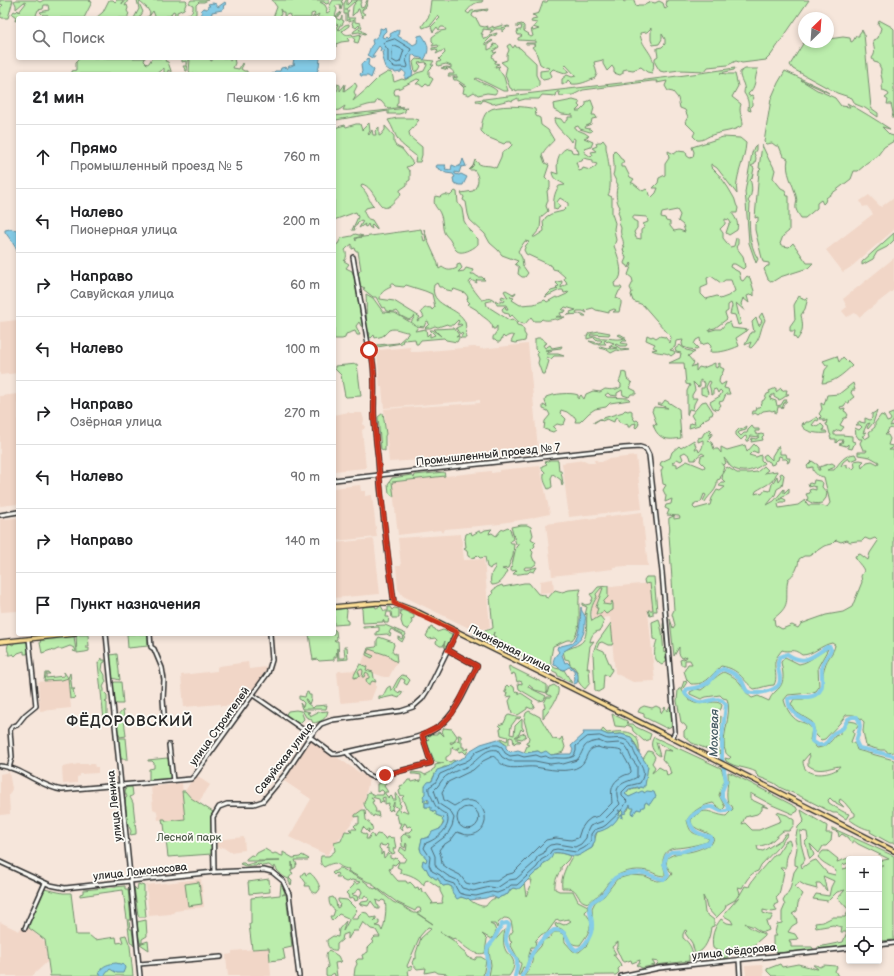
<!DOCTYPE html>
<html lang="ru">
<meta charset="utf-8">
<style>
body{margin:0;font-family:"Balsamiq Sans",sans-serif;background:#f2f2f2;color:#202124}
.controls{position:absolute;right:12px;bottom:12px;display:grid;overflow:hidden;border-radius:4px;box-shadow:0 2px 6px #0003}
.controls button{width:36px;height:36px;display:grid;place-items:center;padding:0;border:0;border-bottom:1px solid #e0e0e0;background:#fff;color:#202124;font:20px sans-serif}
.compass{position:absolute;left:798px;top:12px;width:36px;height:36px;border-radius:50%;background:#fff;box-shadow:0 2px 6px #0003;rotate:25deg}
.stop{position:absolute;width:12px;height:12px;margin:-9px;border:3px solid #c8321e;border-radius:50%;background:#fff}
.stop.end{background:#c8321e;border-color:#fff;box-shadow:0 1px 4px #0008}
.list{margin:0;padding:0;list-style:none}
h2{display:flex;justify-content:space-between;align-items:center;height:52px;margin:0;padding:0 16px;font-size:17px}
h2 small{font-size:13px;font-weight:400;color:#757577}
.list li{display:grid;grid-template-columns:26px 1fr auto;gap:12px;align-items:center;box-sizing:border-box;height:64px;padding:0 16px;border-top:1px solid #e0e0e0}
.list b{display:block;font-size:15px;white-space:nowrap}
.list p{margin:0;font-size:13px;white-space:nowrap;color:#757577}
.list em{font-size:13px;font-style:normal;color:#757577}
.icon{flex:none;width:22px;height:22px;fill:none;stroke:currentColor;stroke-width:2;stroke-linecap:round;stroke-linejoin:round}
.map{position:relative;flex:none;width:894px;height:976px;overflow:hidden}
.search{position:absolute;background:#fff;box-shadow:0 2px 6px #0003;left:16px;top:16px;width:320px;height:44px;display:flex;align-items:center;gap:10px;box-sizing:border-box;padding:0 14px;border-radius:4px;color:#757577;font-size:15px}
.panel{position:absolute;background:#fff;box-shadow:0 2px 6px #0003;left:16px;top:72px;width:320px;height:564px;border-radius:4px}
.map>svg:first-child{display:block}
.built{fill:#f1d6c7}
.green{fill:#bbedac;stroke:#738c6c;fill-rule:evenodd}
.water{fill:#85cce7;stroke:#618c9c}
.lines{fill:none;stroke-linecap:round;stroke-linejoin:round}
.shore{stroke:#4f6b76;stroke-width:1}
.river{stroke:#85cce7;stroke-width:4}
.minor-casing{stroke:#2b2b2b;stroke-width:6}
.major-casing{stroke:#2b2b2b;stroke-width:6}
.minor{stroke:#fdfcf7;stroke-width:3}
.major{stroke:#fcde96;stroke-width:3.5}
.route{stroke:#c8321e;stroke-width:5}
.labels{text-anchor:middle;stroke-width:3.5;stroke-linejoin:round;paint-order:stroke}
.street-label{font-size:11px;fill:#2b2b2b;stroke:#fdfcf7}
.park-label{font-size:11px;fill:#4f5c4b;stroke:#fdfcf7}
.water-label{font-size:12px;font-style:italic;fill:#465b63;stroke:#fdfcf7}
.district-label{font-size:15px;font-weight:bold;letter-spacing:1px;fill:#2b2b2b;stroke:#fdfcf7}
</style>
<div class="map">
<svg width="894" height="976" viewBox="0 0 894 976">
<rect width="100%" height="100%" fill="#f6e6db"/>
<filter id="ink" filterUnits="userSpaceOnUse"><feTurbulence type="fractalNoise" baseFrequency=".025" numOctaves="2"/><feDisplacementMap in="SourceGraphic" scale="8" xChannelSelector="R" yChannelSelector="G"/><feConvolveMatrix kernelMatrix="1 2 1 2 8 2 1 2 1" color-interpolation-filters="sRGB"/></filter>
<g filter="url(#ink)">
<g class="built">
<polygon points="869,195 881,207 894,197 894,230 851,267 843,272 826,250 873,214 867,206 863,207 860,201"/>
<polygon points="894,258 894,290 859,317 855,313 847,317 842,311 847,307 843,299"/>
<polygon points="17,320 18,373 0,375 0,322"/>
<polygon points="528,344 538,449 489,456 389,462 384,409 480,403 480,400 384,408 382,387 380,387 377,352 379,350 410,347 411,352 418,352 474,347 480,347 480,349"/>
<polygon points="18,394 18,504 0,506 0,396"/>
<polygon points="349,412 349,413 362,413 364,420 363,424 365,427 364,429 362,430 366,468 334,471 334,415"/>
<polygon points="636,456 642,509 569,517 562,463 584,460 590,463 595,463 594,460 597,460 598,462 602,462 607,459"/>
<polygon points="540,466 550,514 535,517 533,518 501,523 501,524 445,529 443,533 440,530 398,535 392,482 491,471 491,473 499,472 499,470"/>
<polygon points="360,485 361,491 365,491 365,496 372,495 377,537 334,541 334,488"/>
<polygon points="642,512 648,566 640,566 640,565 613,567 613,569 552,576 546,524"/>
<polygon points="18,518 18,611 2,612 1,612 0,603 0,519"/>
<polygon points="461,534 464,560 484,559 490,628 473,630 403,596 398,589 396,566 401,566 398,538"/>
<polygon points="374,539 380,594 334,598 334,543"/>
<polygon points="553,579 554,592 540,593 540,581"/>
<polygon points="650,583 654,610 648,612 655,681 633,682 615,673 610,617 593,619 591,605 601,588"/>
<polygon points="368,648 394,656 397,662 389,677 384,677 373,673 373,680 376,682 376,687 371,700 341,703 340,701 337,673 339,671 359,670"/>
<polygon points="248,662 249,669 267,667 261,679 241,704 226,706 220,706 220,704 184,707 181,675 217,671 217,667 219,666"/>
<polygon points="68,678 71,708 40,711 38,682"/>
<polygon points="312,740 369,779 363,808 327,855 289,837 311,799 284,781 284,778"/>
<polygon points="79,764 94,764 95,767 98,767 98,773 80,774 80,776 77,777 77,783 63,784 62,767"/>
<polygon points="9,772 12,789 9,795 10,814 0,815 0,774"/>
<polygon points="197,776 210,785 198,803 191,798 185,791 192,780 194,781"/>
<polygon points="182,783 185,819 165,821 165,819 158,820 157,811 153,809 151,787"/>
<polygon points="244,837 245,850 230,852 221,846 221,848 216,847 217,840"/>
<polygon points="201,879 204,907 183,909 183,910 175,911 173,913 170,914 149,916 146,885"/>
<polygon points="0,922 19,931 21,928 24,930 29,928 45,942 47,962 32,976 0,976"/>
<polygon points="269,948 271,976 228,976 226,955 232,954 232,951"/>
<polygon points="763,965 764,976 746,976 745,966"/>
</g>
<g class="green">
<polygon points="0,0 13,0 8,18 2,18 0,16 2,13 0,13 0,8 3,5 0,4"/>
<polygon points="16,0 36,0 40,2 44,0 91,0 89,1 92,2 84,18 47,18 48,15 43,15 40,12 49,10 48,5 44,5 43,9 38,10 36,15 40,18 18,18 18,20 15,21 16,17 12,14 14,11 16,12 18,10 19,12 26,3 24,2 16,9 16,5 14,1"/>
<polygon points="109,0 113,0 115,2 117,0 123,0 122,4 125,0 128,0 125,6 127,5 128,8 127,11 129,14 128,15 128,18 96,18 103,12"/>
<polygon points="137,0 186,0 187,1 184,9 177,12 177,15 179,18 184,17 185,15 191,13 193,9 193,5 189,3 191,0 208,0 204,2 199,2 196,5 196,14 190,18 170,18 171,16 174,17 175,12 173,11 170,16 166,16 168,18 154,18 155,16 153,11 148,18 145,18 149,16 150,13 147,8 140,2 139,3 143,12 139,18 134,18 139,9"/>
<path d="M272,0h57v3l-3,1 -2,-2h-4l5,3 2,4 -1,3 1,1 3,-2 -1,-4 4,-7h10l-2,2 2,1 -2,7 -1,-5h-2l-3,1 2,3 -2,8 6,-5 -1,3 -4,2 1,2 3,1 2,-4v4l2,1 -2,4h-2l-2,4 1,1 6,-5 4,-1v2l-7,5c3,4 5,4 10,3l1,2 8,-2 -3,9 -4,-1 1,-4 -5,-1 -2,2 1,2 -8,1 -5,2v3l-1,-5h-1v-4l2,-2 -2,-6 4,-5 -1,-1 -3,1v-7h-17l2,-4 -7,4 3,-4 -1,-1 -3,1v4h-20l-2,-4 -5,2v-4h-2l-2,-3 1,5 -2,4h-6l4,-11z"/>
<polygon points="346,0 348,0 347,2 347,5 352,0 357,0 356,2 358,0 362,0 360,4 361,8 364,7 367,0 368,0 366,7 362,10 362,12 365,14 363,15 363,18 360,13 359,9 358,9 357,12 355,13 352,16 353,6 355,3 354,2 346,9 346,11 349,10 347,13 348,18 355,18 355,22 360,23 362,27 359,30 362,30 363,32 366,33 365,34 359,32 353,33 354,31 360,27 359,25 356,28 353,26 352,23 354,20 349,22 349,19 346,21 346,14 344,14 344,4"/>
<path d="M431,0h52l-1,2c-9,0 -11,5 -16,10l3,2 2,-3 17,-2 -1,2 -4,-1 -10,3 -1,3 5,4 3,6 5,1 3,-1 -1,2h3l3,-2v2l10,-3 -1,3 6,-2 2,1h-3l-5,5v-3h-7l-5,4 2,-3 -9,-1v2l-2,3h2l-1,2 2,3 4,-1 2,-3 7,-2 -1,2 -5,2 -6,6v2l7,-5 1,1 -5,3v6l6,-3 -1,-3 5,1 1,2 -6,4 1,2 3,-1 -5,4 2,4 3,1 -2,1v1l4,1 -3,1 -1,2 5,-1 -2,2 6,9 4,14h-5l-26,-13 -2,1c7,5 16,6 22,12l-2,3 -8,-1 -9,2 -4,-3 -5,3 -6,-2 1,-5 -5,-5 6,4 1,-1 -9,-6h-3l-1,-3 4,1v-2h-9l1,-2h5c-1,-4 -4,-6 -8,-6l2,2 -7,-2 6,-1 4,1v-2l-5,-2 -8,2 -1,-3 4,-2 -2,-2 6,-6 -1,-3 -8,4 2,-3 -2,-2 -4,1v-2l7,-1 -1,-2 -6,1 2,-3 -2,-2v-4l8,-6 6,-1 -2,-3h-3l-2,3 -2,-3 -4,5 -2,-5 9,-9 -2,-2 -7,9 -8,3 -1,-2 7,-10z"/>
<path d="M548,0h75l1,2 3,-2h7l2,7 2,-2h6l7,-3 4,1 4,-2 4,2 2,6 3,-2 -2,-2 1,-5h142l-38,55 -5,5 -24,3 -6,-2 -8,4 -20,2 -3,4 -25,-1 -16,2 -4,-1 -5,-8v-5l3,-2 -1,-5v-3l5,-1 3,-3v-5l-3,-5v5l-3,5 -6,1 -2,-5v-12l-4,4 -7,1c1,16 19,22 12,40l-5,-1 -6,-5 -8,3 -6,-1 -4,1v3l-3,2 -6,-2v-4l-2,-3 -5,5 -4,-7v-4l-9,2 3,12 -2,4c-7,3 -15,7 -23,6l-4,-4 -2,3 -4,2v-6l5,-4 5,2 4,-1 -10,-11 -2,2 5,4 -4,2 -12,-4 -3,3 2,4 -4,3 -5,1 -3,-4v-5l8,-1 2,-2 -5,-1 -5,-3 -4,-12 -4,-5 3,-2 -2,-1h-7v-1h10v-2l-18,-1v-2l4,-2 -1,-1h-3l-1,-3 1,-2h3l1,-4h-3l-2,2v-3l5,-1 2,2v5l5,3 -1,1 3,2 2,-1 -2,-7 1,-1 1,3 6,-2 -6,-2 3,-2 1,-2 -6,-1 1,-2 5,-1 -2,-3 -3,-1 7,-2 4,-11h4z"/>
<path d="M879,20l13,7 2,2v89h-2l1,-5 -2,-9h-4l1,-4 -3,-2 4,-3 -1,-2 -5,-2c-2,-8 0,-7 -1,-12 -1,-5 -2,-5 -1,-10l-3,-6 -4,-1 -2,-4c5,-6 1,-10 1,-18l5,-2 3,-10 -3,-4z"/>
<polygon points="862,30 864,34 871,108 878,113 878,117 865,108 855,104 852,98 837,93 793,69 790,65 804,42 828,42 829,32 830,35 829,39 843,37 850,38 851,42 853,41 856,36 859,36 859,34"/>
<polygon points="510,44 513,48 515,45 516,47 520,48 536,63 536,75 539,81 539,86 531,90 518,90 516,91 515,89 512,91 512,89 510,88 505,75 507,67 501,62 507,60 507,55 509,50 507,46"/>
<polygon points="80,58 145,58 144,61 147,64 149,63 152,58 167,58 165,61 168,62 171,71 171,72 168,70 168,72 164,74 164,68 157,73 152,74 72,74 72,71 76,70 76,62"/>
<polygon points="182,58 210,58 210,60 212,61 212,58 228,58 230,61 233,58 238,58 234,59 235,63 233,68 239,69 242,63 243,65 241,69 244,71 247,71 247,74 216,74 213,72 213,74 191,74 189,71 190,60 188,61 187,71 186,71 183,66 186,66 186,61 182,62"/>
<path d="M416,59l18,2 -3,4h3l-5,5v6l4,3 -4,7 -3,-2 -3,3 -4,-3h-3l4,-4 -3,-1 -17,9 -5,1 -1,3 1,3h3v7l-2,4 7,1 -15,2 -7,-8 -4,-1 -2,4c-11,0 -20,8 -32,6l2,-4 -6,4 -5,1v-20h3l1,-3 -1,-4 3,1v6l5,-7 -1,7 11,-8 2,3 -3,6 2,4 -3,5 15,-13 10,-10 10,-6 4,1 2,9 8,-3 3,1 12,-7 7,-2 3,-6 -1,-3 -8,1 3,3 -2,4 -4,2 -2,-10z"/>
<path d="M735,68l-1,2 -14,3 7,1h8l3,12 -6,11 9,7c-3,10 2,11 2,21 -10,7 -20,6 -31,10 -6,2 -9,6 -15,5l-4,-4 2,-4 -10,-10 3,-5 -3,-7 -5,-2 -2,-10 -5,-6 -5,-1 -3,-5 2,-5 -10,2 1,-2h-6l-69,9 -10,5 -13,1 -1,-4h-2l-1,4 -14,-1 -3,4h-14l-7,2v-3l-6,3 -2,-1 -17,4 -10,-4 -2,3 -4,-1 -1,-2c86,-11 173,-19 259,-32z"/>
<path d="M745,69h13c-4,9 -1,18 -10,25l1,2 3,-1 2,3 -2,3v4l-2,2 1,4 -3,-1c1,-7 0,-11 -4,-17 2,-10 -5,-13 -4,-21z"/>
<path d="M785,71l36,17 8,5 -28,-13 16,10 3,1 15,7 6,8 9,1 -3,-4c15,8 29,17 43,26l-8,-2 8,8 4,1v5l-10,6 -6,8 -13,9 -1,2 -6,5h-4l-3,8 -25,19 -1,4 -2,2 -2,-4 -4,3v5l-12,10h-4c-2,-3 -4,-6 -5,-9 -1,-4 2,-8 0,-13 -3,-13 -11,-23 -8,-37l-5,-3 -4,-10h-3l-4,-3 -6,1 -2,-2 7,-43 7,-16z"/>
<path d="M573,100l7,2 -2,3 2,2 -4,4h4l6,-6v-3l5,-2 3,8 -2,7h3l2,3 -5,1 -1,5 -5,2 -1,2 5,1 2,2 -2,1 -10,-3 -2,-3 -3,1v2l10,4 4,3 -5,2 9,4 -2,5 -6,2 -1,3 7,5 2,-2 -2,-3 5,-1 -4,-3 5,-2 -1,-3 2,-1h3l2,-2 3,4v4c2,9 7,40 2,47l4,2v17l3,9 -1,6 2,11 -2,6c3,7 10,26 5,33 -1,2 -4,3 -5,4l1,4h6l1,2 -3,2 -3,7 5,2v4l-2,8h-6l3,-2 -2,-1 -5,2v2l-13,-3 -3,-2 -8,2 2,3 -4,-2h-6l-1,2 7,1 3,2h-3l-3,-2 -13,1 4,-1 -1,-2 6,-2 -11,-3 -3,3h4l-1,2 -5,1 2,4 -4,-1 -2,1h9l-8,3 -2,-1c-4,1 -10,2 -13,0l-2,2h-6l-3,-4 -6,7c-6,0 -9,-5 -13,-9l-2,2 -1,-3 -5,-1 -2,-4 3,-3 1,3h2l-2,-4h-9l-2,-5 5,3v-3l4,2 1,-2 -4,-2 1,-2 6,2 -4,-7 2,-1 7,4 3,-2 -1,2 -5,2v1l4,1 -2,2 8,5 14,-1 11,-4 2,2 9,-5 2,1 9,-4 2,-2 -5,1 -1,-3h-3l-15,7 6,-6 7,-2 -2,-2 3,-1 -3,-3 1,-1 5,-1 -1,7 6,-4 -1,-3 -2,-2 1,-2 -8,-7 -4,-1 -1,-3 -26,-12 -2,-4 2,-5 3,-3 -4,-1 -7,10 4,7 1,8 5,7 -3,4h-3l-4,-3 1,-7 -4,-3 3,-3 -16,-6 -4,-5 -8,-7 -5,-9 -15,-14 -2,-6 -2,-12 -3,-2 1,-3 -3,-4 12,-2c6,-7 7,-14 1,-21h-5l4,-4 2,-6c7,9 12,3 21,8l5,-11 1,-5 6,-3 4,-4 -1,-3h-5l-2,2 -17,-7 -6,-6c0,-6 2,-16 7,-20 8,-7 37,-5 47,-2l1,7 4,2 1,7 7,5 6,10c-4,5 -9,8 -12,15l3,8 4,2 -4,12 5,5v5l-3,4 1,9 -2,6 2,5 -7,6 -1,12 -7,8h2l9,-6 -1,-9 3,-5 5,-3 12,-3 5,-5v-3l-8,-5 -3,4 3,4 -3,4 -3,-1c-1,-8 0,-16 5,-23l6,-1c-6,-5 -12,-4 -13,-13l6,2c-2,-11 -1,-21 9,-26l4,1 1,3 7,2 -1,-4 -4,-3 1,-8 -2,-1 -2,4c-5,-8 -13,-12 -17,-21l2,-3 5,1 3,4 4,-3v-3h5v-2l-11,-1 -8,-4 -1,-6zM583,158l10,2v3l4,1 -2,3 -5,3 -7,-2 -1,2 -3,1 -3,-9 6,-1z"/>
<polygon points="407,108 405,110 405,112 399,114 388,114 388,111 336,120 334,118 334,116"/>
<path d="M397,118h15l7,2c-4,4 -6,9 -10,12l1,5 12,10v8l-2,7h-5l1,-6c-1,-1 -17,-13 -17,-15 -5,-7 -6,-14 -11,-21z"/>
<path d="M369,123l1,8 -2,3 1,1 3,-5 1,5h3l-1,-4 4,-4v9l2,-1 4,-5v-4l9,10v7l2,3 6,3 11,14 -3,3 -4,1 3,4h1v9l-3,2v3l-7,5 1,5c-5,3 -7,8 -12,11 -10,8 -14,-19 -27,-22l-1,3c8,7 7,14 13,19l-8,2 -2,3c2,5 2,8 8,9l5,8v2l-5,-5 -1,1 1,3 -3,-2 -1,-3 -2,3 -2,-1 1,-2 -6,4 4,-7 -2,-1 -3,2 -1,3 -3,2 1,3h-3l6,-13 -2,-5 -22,8v-92l11,-3 1,2 10,-3h4l2,6z"/>
<path d="M723,137l17,1 6,5c-1,18 -12,34 -9,51l-20,-26 -6,-4v3c9,8 16,18 22,29 3,4 2,8 5,12l-1,5h-5c4,6 7,10 5,17l-8,5 -3,-2 3,-9 2,-1 -2,-3 -4,-1v5l-5,5 3,4v5l7,9 4,-1 2,-8h2v6l-2,3 7,9 2,11 -2,2 -8,-5h-4l-1,3 9,5 2,8 2,1 4,-5 3,2 4,13v5l-2,-2 -5,2 2,7 -6,-5 -2,6 4,7 -9,-8 5,21 -3,1 -3,-10 -5,-1 2,-8 -1,-3 -3,2v6l-3,2 2,6 -12,9 -5,1 -1,2 7,-2h5l5,-6 4,-1 2,6 16,2 -12,8 3,8c-9,4 -19,7 -29,6l1,-6 -3,-3 -7,2 -1,-7 -4,2 -2,4 4,4 -1,2 -8,-1 -6,-2 -1,-4 1,-3 -7,1 -1,6 -5,3 4,1 1,2 -4,3c-5,-5 -13,-2 -19,-6l5,-1 -4,-2 2,-3 -9,-4 1,-5 4,2 2,-1 3,2 3,-2 6,1 5,6 1,-6 -28,-32 -10,-4 -2,-6 1,-3 -2,-4 3,-6 -1,-4 -4,-3 4,-11 -1,-1 -2,5 -2,-3h-2l-1,-2 2,-5 -3,-9 2,-3h-2c2,-7 -4,-9 -2,-18l-2,-5 1,-5 -2,-6 2,-5c-4,-5 -5,-16 -2,-22l-5,-10c3,-8 -1,-17 1,-25l5,5 1,3 3,2 1,3h-3v4h4l5,10 4,2 -3,4h2l10,8 3,-2 3,3 2,6 5,-5 2,-5h-5l5,-5 1,-5 6,-3v-11l4,-6 -1,-7 6,3 4,-3 8,1 1,4 3,2 3,-1 1,-5 -2,-5zM677,210l3,5 -2,6 5,4 2,7 -6,-2 -5,1 -4,-5v-4l-4,-1 -1,-3 -4,-1 1,-4zM633,216l14,1 1,5 -5,2 2,3 -4,3v9l-5,-1 -2,-6 3,-4v-6l-4,-2zM711,276l10,7 4,-3h6l4,11 -7,5 -8,3 -3,-3 -11,3 -5,-5v-6l7,-3 -1,-7z"/>
<path d="M756,145v5l-2,3 2,5 -1,6 -4,2 3,2 -2,10 -2,2c3,6 2,16 -2,21l2,3c-1,18 -2,39 8,55l-2,4 -7,-20 -3,-41 -1,-10 7,-39 2,-6z"/>
<polygon points="762,145 770,162 771,162 775,170 773,178 781,188 785,190 787,196 789,196 789,231 783,236 780,244 783,246 789,247 793,243 807,263 813,263 808,268 780,277 772,282 768,279 764,269 767,266 769,266 769,263 763,262 755,230 755,224 758,221 758,217 755,218 759,171 761,169 759,168"/>
<path d="M455,191l2,1 1,11 4,6 2,12 6,10 8,8v5c-3,4 -17,12 -22,6 -2,-1 -3,-6 -5,-8 -1,-3 -4,-5 -6,-8 -3,-4 -2,-13 -4,-18 -3,-10 -9,-8 -6,-20l5,1c3,-3 6,-3 10,-1z"/>
<path d="M421,229l3,12 2,-1 -2,-11c2,6 4,13 7,19 3,7 7,13 8,21l3,-2c5,4 9,4 15,1v-3l3,-1 2,4 -4,4 6,-1 2,-3 7,2 -2,4h3l4,3h4l3,3h-8l-1,1 1,2 -6,-3 -2,3c2,3 10,14 13,17l9,-2 3,2 -8,2 1,4 22,14 3,-1 4,3 1,3 4,1 3,4v3l2,3 -1,5 -10,2 -4,-1 3,-6c-3,-2 -7,0 -9,2l-2,-2 -3,6h-3l-2,-2h-2v-3l4,-6v-5l-2,3h-2c-1,-10 -12,-11 -16,-19l-10,-6 3,-1 -3,-3 1,-3 -3,-4 -11,-4 -2,2 -5,-1 -5,-3h-3l-2,-4 -3,2c-5,21 22,21 30,35 3,5 1,12 2,18h-6l3,-4 -4,-1 -3,-5 6,-3 -1,-1 -4,1 2,-4 -1,-1 -5,5h-5l-1,-1 -9,3 -3,-1 -5,2h-5l4,-4 -1,-3 -2,1 -2,5 -8,-1 -5,-4 4,-6 -6,4 -8,-4 -4,-5 -2,1 -9,-1 -2,-4 -2,1 -6,-11h-3l-10,-8 2,-1 -5,-2 -2,-13 3,-3 -3,-19h-2l-1,-3 -3,1v-5l-4,3 -3,3c2,4 2,8 -1,11l5,3 -3,4 6,3 2,5 9,51 -2,-1 -2,-4 -3,4 4,9h-3l-2,-4 -9,3 -1,4 -3,1h-8v-94l4,-1 3,-6 11,-2 3,-2 8,2 -8,2 1,3v-3zM390,284h3l2,2 9,1 2,-2 19,6 7,3 3,13 -3,3 -1,-2c-5,-1 -7,0 -10,4l3,5 -7,4 3,-4 -26,-16 -14,-2c0,-7 5,-9 11,-12z"/>
<polygon points="894,233 894,240 887,247 877,252 873,259 862,265 862,262"/>
<path d="M366,294l7,4 10,14 12,1 23,14 -3,4 11,-2 1,7 3,-3v4l5,-2 -5,-5h3l8,6 -7,-7 20,-1 5,7 -3,2 3,-1v2l-2,4 -11,-2 -2,-2 -23,2 -3,4h-2l-1,-5 -12,1 -1,3 -25,4v-2l21,-2 10,-9v-2c-6,0 -12,-5 -19,-2 -1,1 -4,4 -5,5 -2,2 -6,2 -9,3l-1,-3 -3,3 -2,-1 1,-4 -2,-1c-3,-13 -1,-25 -2,-38z"/>
<path d="M799,296l5,3 4,-1 -3,11 -4,6c2,10 3,16 -4,25l-3,-4 1,-5h-5v-5l5,-7 -1,-14z"/>
<path d="M762,313l3,7c-6,11 -3,18 -14,28l-2,-1 2,-5 -6,3 6,-13h3l-2,-10 4,-4 3,8 3,-5 -3,-4z"/>
<path d="M599,331l11,2 -1,2 -18,-1 -1,2h5l4,2c9,-1 18,3 25,0l-6,-3 2,-1 5,3v2l2,2h-4l-2,2 6,1 -1,2h-6l-4,-2 -1,1 6,4 8,1 -8,1 -4,-1 -6,3 -4,-3 -8,-2 1,-2 11,3 6,-1 -8,-2 5,-3 -6,-2 -1,1 -2,-2 -1,2 2,2h-11l-6,-3 10,2 3,-2 -1,-1h-4l-3,-3 -7,2v-3l2,-3z"/>
<polygon points="537,338 541,338 547,343 543,345 545,348 550,345 552,348 562,346 561,348 545,350 552,351 546,354 558,354 564,356 554,356 551,359 547,357 546,359 549,361 545,374 542,374 538,363 539,359 537,354 538,352 535,349 535,339"/>
<polygon points="680,345 686,350 695,352 688,356 694,363 691,367 696,365 696,371 699,367 703,368 715,363 715,367 717,368 718,364 720,363 720,367 724,369 722,374 720,376 719,382 721,385 726,382 724,388 728,389 730,394 726,394 723,401 719,402 721,405 717,410 713,408 710,402 720,396 722,392 720,390 718,393 716,389 713,390 713,395 711,394 710,388 709,386 711,382 709,381 706,387 708,393 707,396 701,394 701,388 704,388 705,383 700,380 700,386 698,387 693,382 695,390 692,395 692,398 697,398 694,404 693,410 689,409 687,415 687,391 690,385 686,384 684,363 669,363 680,358 681,353 676,352 675,349"/>
<path d="M837,356l2,6 4,-5 9,9c-9,8 -18,17 -30,17l3,-13 4,-5h-3l-3,-4z"/>
<polygon points="357,364 361,396 346,397 345,396 341,375 335,369 335,366"/>
<path d="M622,372l4,1 1,6 5,4 -2,5 6,3v3h-5l-2,3 -6,-2 -1,-5 -5,3v3l-7,-1 -2,-2 -3,2 2,2 21,1 2,2 -20,3 -4,4 -11,2 -6,4 -9,9h-5l1,-3 -2,-3h-2l-5,-4 -6,-2 -1,3 6,6 -2,5 -3,1 -4,-1 -4,3 3,3 -3,2 -9,-3 1,-8 5,-6 -2,-4 -5,-2v-4l4,2 -2,-6 1,-4c7,-3 25,-5 32,-2v4l3,-4 3,4 2,-5 7,-3 7,1 5,-3c6,1 11,1 16,-2v-3l-2,-2 2,-5z"/>
<polygon points="853,383 855,390 852,390 851,393 854,397 850,400 849,403 846,403 844,406 840,407 841,409 845,408 844,411 846,412 848,415 846,418 844,418 840,425 844,427 841,431 838,430 834,432 834,435 842,435 852,436 852,441 855,442 852,449 848,448 848,444 846,446 839,444 842,443 843,440 839,440 836,443 836,439 831,439 830,437 831,435 830,434 828,426 826,425 827,420 824,422 824,419 820,419 821,416 819,414 822,409 821,405 821,403 824,405 827,395 839,394"/>
<path d="M776,388v4l5,-4 1,3 2,-1h3l-1,4h3c-4,2 -6,5 -10,6l-5,-3v-3l-3,2 -1,3 6,2 1,5 4,-1 3,-5h3l-1,2 -2,1 -2,6 -1,-2h-3l-1,5 -2,1v-3l-3,1 -2,-1 -7,1 -5,4 -3,-2 -3,2 1,-4h3l1,-4h2l3,-3v-3l2,-1 3,-6 3,-1 -1,-2z"/>
<path d="M665,400l14,9 2,29c-14,3 -24,1 -28,-14l4,1 -5,-14 2,-4 14,1 -10,-4h4z"/>
<polygon points="706,401 713,412 712,415 710,415 709,417 705,419 699,425 689,428 690,423 695,424 694,420 691,415 702,402"/>
<polygon points="625,410 628,411 630,410 632,411 632,416 635,421 637,420 639,422 638,426 636,428 635,427 636,423 632,424 630,427 628,427 628,425 619,422 617,417 615,418 614,422 607,419 602,421 600,419 594,423 594,422 600,419 623,412"/>
<path d="M877,411l-4,12 -5,6 -1,-2 3,-4 -3,1 -4,9 3,-1 -2,4h-2l3,3 5,-3 -1,-4 6,-5v-4l6,-8 3,1 3,6 3,-1 1,-2 -3,-4 5,-2 1,2v5l-4,6 4,-1v5l-3,-2 -3,2 -1,3 -2,2h3l2,4 -2,6 5,1 1,-2v3l-5,3h5v302l-6,1 -2,-3h-6l-14,-4 -3,-15 1,-9c-5,-6 -9,-8 -18,-7 -6,9 -14,16 -21,24l-4,1 -5,-5 -4,-13 -16,-10 -5,-8 3,-5h9l13,-3c12,-15 4,-16 9,-30 2,-8 9,-13 10,-21l-3,-2c-11,2 -19,12 -30,12 -10,-8 -12,-2 -20,-5 -3,4 -6,7 -7,12 -1,7 3,16 -1,23 -7,0 -12,3 -20,4 -13,-10 -14,-20 -33,-23 -6,5 -12,15 -20,17 -3,1 -7,1 -10,1l-4,-4 -3,-9 4,-7h4l-2,-4h-5v5h-4l-1,-5 6,-2 1,-2 -5,2 -3,-4v-7l-5,9 -4,-37 3,9 2,-3 -3,-11 2,-4 -5,-76c2,-8 -1,-10 0,-16l5,-2v3l6,-1 -1,-2 -12,-1 2,-5 -4,-2 1,-3 5,-1 1,-5 -7,3 1,-6 -3,-6 3,-5 -3,-1 -2,-13 2,-4 -3,-2 1,-3 9,-4 2,-6 7,-6 2,2 13,-8 2,7 -1,2h3l1,3c4,-4 4,-7 4,-12l-5,2v-4l4,-1 2,-4 6,-4 2,2 -4,4 5,-2 -5,7 4,3 2,6h4l3,4v-6l6,3 18,-5 2,7 7,-8 4,4v5l-5,-2 -4,4 7,2 5,-2v5l3,3c-9,8 -24,12 -34,3 -2,-3 -4,-6 -6,-8l2,5 -2,2 -3,-2 3,4 -4,12 -3,1c1,11 -8,14 -12,22l-2,-1 3,-6 -2,-1 -3,8 -6,1 -2,4 2,2 15,-4 2,-7 5,-8 3,1 5,-4 -6,-1 2,-4h4l-3,-3 1,-7 4,-5 10,6h12l8,-1 7,-6 4,4 -4,3 13,-2c-2,12 -12,14 -21,20l-1,3 3,-1 4,1 3,-4 5,1 2,-7 5,-8 1,5 3,-4 -1,-3 2,-1 2,2 -2,11 -5,3 -2,6 -8,10 7,-4 10,-12v4l5,-5v5l-8,4 -3,4 4,-3 4,2 -1,2h-4l-3,2 1,4 19,-3 7,-5 3,5h11l8,2 3,-4 -6,-26c-5,-1 -8,-2 -11,-7v-3l-5,1 -1,-2 5,-5 6,4v5h2l-1,-3 13,-4 3,2 -2,3 -6,2h7c6,-8 10,-15 21,-16l2,4 -7,3 -2,-3 -5,4 -2,4 6,-2v4l3,-1 3,2 2,-2 -1,-6 6,-1 4,1 -3,3 1,4 5,-6 5,-1 6,3 1,-2 -9,-5 -12,-2v-3h8l1,-2h-4l-3,-7 2,-4h-3l-3,-4 -1,-7 4,2 3,-3 -2,-2h-4l4,-3 5,1v-5l5,2 2,-2v-4zM685,452l5,4 1,4h4l2,-3 5,-4 3,2 -4,1 -1,5 5,5 -1,2 -17,-7 -10,6v-3l-5,-1 5,-4 4,2 2,-2 -2,-5zM865,538l5,2 5,-2 3,3 -8,12 -2,7 -8,-6 -5,2c2,7 7,9 9,15l-3,5 1,6 -10,25 -9,5 -17,3 -17,6 -8,3 -3,4 -6,-3 -10,4 -7,-4 -1,-7c19,-14 10,-20 14,-39 7,-5 10,-11 11,-20l5,-3h5l15,-10 8,-2 4,-4 5,2 6,-2 3,2 7,-1h5z"/>
<polygon points="383,413 386,434 385,436 385,451 381,449 378,417"/>
<path d="M817,417l2,2 -1,2 -2,-1 -4,5 5,2 4,-3 3,3 -1,4h3l1,2c-7,1 -21,0 -25,-7l1,-4 1,3 2,-3h3z"/>
<polygon points="747,426 746,430 739,432 738,433 741,436 744,433 747,433 748,430 752,426 754,429 759,429 759,431 755,431 755,433 758,435 761,434 764,435 762,437 763,440 751,442 752,438 756,439 759,437 751,436 748,441 746,441 747,437 745,436 741,440 736,435 736,432 740,428 741,430"/>
<polygon points="778,446 780,450 780,454 786,454 787,458 790,458 789,462 787,463 788,461 786,459 782,459 782,457 779,456 778,460 775,461 774,464 771,465 770,462 765,460 763,456 766,454 772,460 772,456"/>
<path d="M550,460h8l1,11h2l2,13 -1,2 -1,-6 -8,-6 -2,4 1,9 -4,2c-3,-6 -6,-11 -3,-17l-3,-3v-3l5,-2 -2,-2z"/>
<polygon points="444,472 445,476 392,482 394,497 389,493 388,484 392,478 412,475 414,478 415,475"/>
<path d="M814,480l6,1 3,2 -1,4 5,6 -1,5 -4,5c-6,1 -10,1 -15,-3l1,-2 -2,-4 4,-1 -1,-3 3,-1 4,1v-3l-4,-1 -3,1 -1,-3 2,-1 3,1z"/>
<path d="M521,525h6l4,2 2,8 -2,4 5,3 -2,2 1,2 -4,4 2,2 -1,4 2,5 3,1 -1,2 -4,3h-7l-1,2 2,1 11,-3 -3,5 -4,-1 -2,2c-5,0 -10,2 -15,1l4,-4 -6,1v-2l5,-22 3,-3h-3l-5,-17z"/>
<path d="M508,527l2,2 3,10 -3,2 1,2h3l-1,13 -5,12 -6,1 6,2c-4,7 -7,14 -16,14 -3,-4 -1,-13 3,-17v-3l-4,2 -1,2 -3,-2 -2,-10 -5,1 -3,-3 -2,2 -4,1 -3,-2 -1,-6 -3,-2 2,-1 -1,-8 1,-5 5,-2 1,3 7,-4 3,1 3,-2 7,-1 -2,2 -1,3 3,-1 4,3 5,-6z"/>
<polygon points="646,577 654,577 657,611 653,611 653,615 650,616 648,610 653,610 650,583 645,584 644,580"/>
<path d="M524,583h5l9,11 7,1v2l3,1 7,-8 7,2 7,-2 12,-1c-6,14 4,36 -9,51h-5l-14,6c-1,7 -3,11 -2,19l4,3 9,2 8,13 -14,-7 -1,-3 -57,-28 2,-4 -4,2 -4,-4 2,-2 -3,-1 1,-4 -2,6 -15,-4 -4,1c7,-6 14,-3 20,-7l-3,-31 3,-3 -1,-3 5,-4 5,-2 1,2z"/>
<path d="M608,586v11l-4,4 -1,3 7,1 2,-4 1,3v6l-7,4 -3,-3 -2,3h-5l2,-6h-2v-1l7,-19h-2l-5,6 1,3c-5,7 -8,16 -5,24l8,-5 4,5 -4,10c-6,0 -9,5 -10,11l4,-1 -4,5 -3,23 2,-1 1,15 -5,6c-5,-4 -9,-9 -7,-16l-4,-6 -4,-2 -1,-5 -4,-1 -2,-8c6,-3 16,-5 20,-10 5,-6 3,-20 4,-28l-2,2 2,-8 -5,-2v-2l3,2 5,-1 3,-6 -3,-4 3,-1 5,-6z"/>
<polygon points="375,606 376,608 381,606 384,611 388,611 388,607 390,607 392,610 394,608 399,609 399,618 392,618 391,612 387,612 386,617 389,617 388,623 385,623 383,620 383,622 363,623 362,609 363,607"/>
<polygon points="345,608 347,610 346,620 348,621 348,624 334,625 334,610"/>
<polygon points="400,610 405,611 414,615 414,618 411,619 412,622 408,630 403,627 401,621 402,616 400,615 401,612"/>
<path d="M659,619l3,13 2,21 2,-2 -3,-26 1,-5 3,32 -2,4 2,5 -5,4c-10,-5 -8,-16 -5,-25l-4,-1 -1,-17z"/>
<polygon points="611,623 613,643 612,645 608,645 602,642 599,643 597,648 604,651 612,670 608,676 604,674 603,689 598,692 595,691 593,653 596,644"/>
<polygon points="385,625 406,634 402,642 398,639 398,637 402,639 403,635 391,629 389,633 391,634 390,636 387,634 376,635 376,632 379,631 379,627 363,628 363,626"/>
<polygon points="431,627 435,629 437,632 443,630 452,634 452,637 447,647 444,647 445,641 443,646 440,646 436,643 437,640 435,638 429,639 426,636"/>
<polygon points="334,629 336,631 337,639 334,641 338,641 339,658 345,658 344,647 347,647 348,659 338,660 337,648 336,657 334,657 334,660 319,661 317,659 313,660 309,634 334,634"/>
<polygon points="127,634 148,634 148,646 128,648"/>
<polygon points="76,635 88,635 89,646 86,646 86,648 89,648 89,651 85,652 77,653"/>
<polygon points="74,636 76,652 73,651 74,648 70,646 62,649 58,649 54,651 51,650 42,653 40,643 41,639"/>
<polygon points="379,637 393,642 394,645 392,651 394,654 396,653 397,662 390,658 390,656 369,649 367,653 374,656 372,658 366,655 366,654 368,648 376,647 377,646 377,640"/>
<path d="M28,641l1,10 -2,3h-3v-3l-6,2 -3,3 -2,-2 -2,1h-3l1,-2c-2,-2 -2,-7 0,-10l4,2 2,-3z"/>
<path d="M828,649l-10,18 1,20 -3,4 -6,2 -22,2 -4,5c2,8 7,17 14,21 6,2 10,2 14,8l-2,11 7,8c9,-1 13,-5 18,-12l5,-2v-3l9,-10 6,1 4,2 -2,4 -4,2 1,4 -3,8 4,2 2,6 37,10v83h-4l-20,-11 1,-2c-7,-1 -16,-6 -22,-11l6,-3v-3c-7,-4 -8,-10 -15,-14l-1,3 5,5 -8,-4v-1l-3,-1 -3,-3 -2,2 1,3c5,3 15,10 20,11l-3,5 -9,-6h-4l-33,-17 -19,-8 -7,-5 -15,-6 -3,-3v-2c-9,-5 -21,-4 -30,-11l-1,-3 4,1 2,-2c-1,0 -5,-3 -5,-4 -7,-12 7,-39 1,-54l-4,-1 -3,-3 -14,2 -5,2 -11,-5v-2l6,-3 5,1c8,-5 14,-14 23,-18 5,3 12,5 16,11 5,6 5,10 12,15l6,-2 11,5c2,-5 3,-6 7,-10 10,-8 7,-18 5,-29l4,-5 14,7c12,-2 18,-11 29,-15zM809,754l1,2 -2,4v5c11,9 21,2 32,1 -5,8 -26,11 -34,4 -2,-3 -3,-5 -3,-9z"/>
<polygon points="117,654 120,680 112,678 110,655"/>
<polygon points="102,658 102,660 105,660 105,662 103,663 102,670 105,675 105,679 106,681 103,687 104,689 104,692 107,695 107,701 105,702 107,703 107,716 104,720 98,663"/>
<polygon points="360,664 367,667 366,670 373,672 374,678 376,682 372,681 370,684 367,684 366,679 369,678 369,674 366,672 364,677 362,677 363,671 362,669 358,671 360,676 354,678 354,675"/>
<path d="M509,666l38,19v8l-12,-3 -6,-5 -1,2 18,9 -2,4 -5,1 -20,-12 -1,-6 4,1v-2l-3,-1 -2,1 -2,-8 -2,-1 -1,2c-2,-3 -4,-6 -3,-9z"/>
<polygon points="64,672 68,678 70,673 72,689 75,689 73,690 75,698 70,699 68,678 62,680 44,681 45,673 49,673 50,674 46,674 46,678 64,676"/>
<polygon points="402,675 406,676 410,680 407,685 404,683 405,680 401,678 395,690 399,693 400,691 403,692 399,698 393,696 379,699 379,696 383,696 387,688 390,686 391,690 392,690 398,679"/>
<path d="M684,681l3,1 -5,8c12,26 31,5 40,15l-1,4 -6,3 2,4 4,1 -1,14 -2,6 2,4 -2,3h-2c0,4 3,5 4,9l-3,3 -3,-2 -2,-3 -20,-8 -8,-7v-5l3,-3 -2,-3 -4,-3 -4,-21 1,-11 4,-3z"/>
<polygon points="115,682 121,682 123,704 117,704 115,703 113,683"/>
<polygon points="507,685 509,687 511,685 514,687 515,692 516,691 519,692 519,694 521,693 533,701 532,703 534,705 534,707 535,706 535,707 532,709 527,707 527,709 518,715 512,713 509,701 512,696 506,697 507,692 505,693 505,691 507,690 505,687"/>
<path d="M554,685l4,3c2,9 -9,23 -15,30v-9l2,-2 -1,-4 3,-6h4v-1l-4,-2 2,-7z"/>
<polygon points="308,692 309,695 311,695 311,699 309,704 306,699 305,699 307,703 313,708 315,706 327,705 326,709 302,709 300,703 303,707 304,703 301,700 299,699 299,696 305,697 306,693"/>
<polygon points="644,706 652,708 656,706 660,708 661,713 665,707 667,711 670,706 672,709 673,724 670,727 666,728 644,717 644,714 638,712 640,708"/>
<polygon points="123,710 126,736 120,737 118,732 116,718"/>
<polygon points="296,710 301,711 304,719 298,725 285,716 288,711"/>
<path d="M302,710l8,2 -3,1 2,1 1,2 8,-4 10,-1c-2,9 -8,11 -15,12l-2,-4 -5,-2z"/>
<path d="M529,711l11,6 13,22 7,1 2,-3 3,10 -2,5c-7,3 -19,5 -25,-1l-14,2 3,-7 2,-1 -3,-1v-2l2,-1 1,-3 -5,-18 2,-7z"/>
<polygon points="612,714 627,721 628,724 633,724 636,727 651,734 649,740 644,741 633,731 632,727 627,725 625,727 615,726"/>
<polygon points="509,715 516,717 521,717 519,719 517,718 511,726 510,734 514,735 515,726 522,719 522,727 524,730 523,731 521,729 519,734 515,737 517,737 517,736 525,733 526,736 522,739 517,738 517,740 521,741 520,742 516,742 514,744 513,738 510,737 509,738 509,744 508,745 501,740 501,738 507,741 508,737 501,735 500,729 502,728 499,725 504,723 507,716"/>
<path d="M444,728l8,1 5,7 -3,6h-4l1,2 6,-4 2,1 -1,-6h1l2,1v6l1,-1v6h2v3l5,-2 -3,6 -3,-3 -4,1 -1,-2 2,-3 -3,2h-4l-1,-1 1,-2 -2,2c0,5 0,7 -5,9v3l4,2 3,-2 2,1 -8,6h-3l-8,5 -11,22 4,10 -4,-2v5h6l2,4 4,1 -1,3 8,3c-1,13 -8,11 -15,19l-7,2 -2,10 7,10 -1,3 -3,-2 6,14 7,5 2,-1 5,8 5,-1 4,2 4,10 12,1c4,5 13,9 18,8 3,-4 6,-9 12,-7l2,-2 8,-3 2,-4 3,-2 4,1 7,-6 2,13 4,-8 2,-8h-4c3,-4 8,-8 12,-10l4,-7 4,-2 5,-8c5,-1 12,1 17,3l-2,4 -7,7v3c-4,5 -7,13 -6,19l4,2h14l5,10 10,5 -1,4 -2,2 6,9c-1,12 -5,15 -11,24 -16,1 -7,-14 -24,-18l-1,-3 4,-1 5,2 7,-4 -3,-2 -8,2 -3,-2 -11,15h-4l-6,6 -1,7h-4l-5,21 -3,-1 -3,8h-2l3,-11 -11,-20 2,-2 -2,-1 -1,-5 4,-5c-2,-7 0,-13 -9,-13l-6,5 -1,5 -2,-4h-5l4,2 2,5 -3,7 -1,-1 -1,2 -9,-5 5,5 -2,14c-12,4 -22,-9 -31,-15l-1,1 -13,-7 14,9 7,9 4,3 2,4 8,3 2,-3h4l5,3 -3,16h-34l-2,-2 -9,-1 -3,-2 -10,2 1,-5 -9,1 -5,-6 2,-5 2,1v-6l5,-15 10,-9v-1l-3,-1 -8,9 -13,30 1,2 3,-2 1,1v2l-4,1 1,6h-55l1,-8 2,-4 -1,-3 2,-2h5l-1,-4 6,-3v-4l4,-4 1,-5 2,-2h5l-4,-7 -5,-1 -8,-7 -5,9h-5l-5,8v-6l-5,2 -1,5 -5,4v6c-7,1 -10,-3 -10,-10l6,-4 5,1 1,-8 7,-8 -3,10 6,-11 -1,-2 -9,-4 -7,7 -2,-5h3l2,-6c-5,-3 -6,-6 -6,-12l4,-1 3,5 1,6 2,-1 1,-3 -2,-3v-2l9,1 10,10 -5,7v2h6l1,-4 3,-3 5,1 4,5 5,-1v2l-2,2 5,-1v4l-3,2 4,1 2,4c3,-6 5,-24 3,-30l-3,-1 -2,2 -4,-2 1,5 2,1v3h-2l-6,-8 -3,5 -9,-2 3,-2 6,-1 1,-3 -4,-3 -2,3 -3,1v-3l2,-4 -2,-4 -8,7 5,1 1,4 -3,1 -1,-3 -5,1 -1,-4 -2,-2 8,-8 -1,-3 4,2 3,-2 -8,-2 -6,2 -4,-2 -1,-3h-5l2,-3 -2,-1 -2,2 -2,-2c2,-2 5,-2 7,-5h2l23,13 10,8 2,-1 17,14 11,5 9,6h3l17,11 -16,-11 4,-2 -1,-3h-3l-2,3 -17,-8 -25,-18v-2l-5,-1 -20,-11 1,-2c-14,-1 -8,-11 -25,-2 -4,-3 -4,-6 -3,-11h8l6,-5 -1,-8 7,-2 4,-10 7,1 -3,-3h8l-3,-3 2,-2h3v-8l-4,1v-2l7,-5h3l1,10 5,4 2,6 -2,1 -3,-2 1,4 -6,-6 -2,5 6,3 -1,4h2l3,-5 2,1 1,3 3,-4 5,1 3,3v1h2v-2l7,1 2,10h-2l-1,2 2,3 -3,1 -3,-2v-4l-3,1 2,-3 -1,-2 -2,2 -5,-1 -1,3 2,2v5l2,-3 1,6 4,-5 2,2v3l3,1 3,-1 3,3 -4,4 -3,-1v3l-3,2 2,4 7,8h8l1,2h2l1,-1 4,4 1,2 3,-1 1,3 2,-2 1,4 4,1 7,10 -2,1 12,-1 -1,-2 1,-4 -3,-6v-3l-13,-9 -3,4v2c-2,-1 -3,-3 -4,-4 -4,-4 -14,-8 -19,-8l-1,-2 1,-2 -4,-2 2,-5h5l2,-4 -7,-6 2,-5 5,4 1,-6 -1,-2 -1,5 -3,-2 -1,-9 3,-3 7,3v-2h-3l-3,-3h5l3,-3 -3,-3 -3,1 -1,-3 -2,-1v2l-2,2 1,3 -4,-2 2,-5h-2l-2,-8 -3,-1 2,-4 2,-1 -1,-2 -3,-1v-4l-2,6 1,3 -2,-2 -1,2 -2,-2 1,-6 -4,1v-7l-3,1 2,4 -2,-1 -2,2 -1,-4 -8,-2 3,4 -2,1 4,8 -1,2h3l1,5 -5,-2 -1,2c-3,-4 -9,-9 -9,-14 1,-4 3,-6 3,-10l2,-1 5,3h9l1,-3 -2,-2 -5,2v-8l4,-1 2,-3 3,3 -2,3 4,6h-3v2l2,2 1,3 3,-3 1,1 1,3h3l-1,-5 1,-2 4,6v3l-1,1 2,2 -2,6 2,1 2,-2 4,2h1l-6,-14 2,-2 -4,-1 -1,-4 2,-2 -1,-3 5,-2 3,-4h3l1,2 8,-2v2l1,-1v-6l-6,-1h-4l1,-2 10,1 3,2 6,-3 1,-2 3,-2v-3l9,-2 -9,-1 -8,-18v-3l2,-2 -1,-1h-2l-1,-3h3l2,1 2,-2h5l1,-2 3,1 3,3 -2,-5z"/>
<path d="M603,729l4,4c19,-3 34,-3 32,20l-4,-10 -3,-3 -1,-3 -10,-3 -13,1 -7,-3z"/>
<path d="M654,737l67,31 4,11 -6,16 6,12 -3,3 -9,-7c-10,2 -21,8 -26,17 4,18 8,11 22,19l-2,3c-7,2 -15,4 -22,5 -11,2 -19,-1 -22,13 -1,6 3,10 2,16 -9,0 -11,-4 -18,-5 -12,-3 -28,1 -36,9 -4,4 -7,9 -10,13 -4,4 -9,5 -12,10 -12,-1 -10,-11 -17,-14 -2,-1 -7,-1 -10,-1 -2,-11 5,-23 11,-33l4,1 15,-8 5,-16 12,-5 10,-11 -1,-6 3,1 1,-3 1,4 -2,4 2,1 -1,-3 6,-4 2,-5 6,5 8,-4 1,-3 2,-2 2,-8h-8l-12,4 -4,-3c8,-9 12,-4 17,-8 7,-5 5,-22 1,-27l5,-8 4,1 3,5 -3,6 3,4 -3,6 7,-6 7,4 1,5 4,-2 -2,-7 -7,-8 2,-9 8,1 -16,-9 4,14c-8,-4 -11,-12 -6,-19z"/>
<polygon points="119,738 126,738 128,759 120,759 118,740"/>
<polygon points="167,758 169,759 172,778 149,782 149,769 154,768 154,763 152,761 148,761 148,760"/>
<path d="M728,772l5,2 63,33 2,4 -5,3 -21,-9 -22,-12v6l19,9 -7,-2v4l-5,4 -12,3 -3,7 3,-1 7,7h7l22,-9 -4,-9 10,3 7,5v5l-5,6h-6c-9,7 -13,15 -26,15l1,4 5,1 19,-12 3,-5h3l-9,12 -18,19 -3,6c-8,2 -12,10 -16,17l-4,-1 2,6 -5,7 -9,5 -1,4 -9,9 -9,-10 -2,-8 -2,-4 2,17 9,7v6l-3,1c-1,10 -5,24 -16,27l-3,-11 -7,-10 2,-2 -2,-1 -2,4v4c7,5 10,12 10,20l-4,-3v6l-33,4 3,-3 -7,-1 3,4 -13,3 -6,-3 1,-1h2l1,-4 -8,3 -1,-3 -6,2 -3,-1 -6,-13 2,-1v-5l-6,5 4,7h-3l7,9 1,3 -3,3 1,3 -3,3 -92,1c4,-4 10,-14 8,-20l9,-10 2,-6 6,-2 5,-6h5l5,3 1,7 8,9 6,1 8,-7 6,-16 -1,-21 3,-6 9,-6 13,-17 14,-4 14,1 12,5 10,-1 5,-6 -6,-9 1,-7c8,-5 12,-5 21,-6 8,-1 17,-5 24,-9l2,-5c-5,-6 -16,-7 -22,-13l-1,-5c15,-16 18,-6 35,-4l7,-7 -1,-3 -4,-3c-3,-11 1,-20 0,-31z"/>
<polygon points="126,787 132,787 133,795 130,797 133,803 136,831 136,834 130,835 131,831 127,822 125,799 127,797 125,792"/>
<polygon points="182,791 185,791 191,798 213,812 211,817 211,832 209,841 212,847 212,854 168,857 164,824 163,824 162,819 165,819 166,821 185,819"/>
<path d="M801,810l26,16 -1,7h6l-1,8 -5,5h-3l-4,7 -9,-9 4,11 -4,4c-3,-5 -2,-11 -5,-17l3,-3 -1,-7 -7,-1 1,13 4,15 -2,4 -2,1 1,4 8,-6 6,-2 11,13 8,2 1,-4c-6,-6 -13,-7 -18,-14l5,-6h5l10,8 -1,3 14,-5 3,2h-5v4l-7,2 1,4 4,-1 2,-3v80l-32,5 1,-3 25,-5 4,-10h-6l1,-5 -9,-2 -17,3 -1,-5 8,-1 10,-5h12l4,-7 -11,-12 7,-8 -8,2 -9,9 -15,-2 3,-5 13,2 2,-9 3,-6 -11,-5 4,15 -7,-8h-4l1,6 -11,-3 -7,-4 -4,5 8,7 -5,9 -1,8 -5,3 4,3 1,6 -5,3 -4,6 7,2 3,5 -9,1 2,4v3h21l2,3 -37,3 -4,-6v-11h4l-2,-3 2,-9 5,-1v-11l3,-7 -2,-4 7,-12 4,-17 4,-6 -3,-1v-6l2,-11 -2,-8 3,-13 6,-6z"/>
<polygon points="832,828 894,856 894,940 879,941 879,866 883,866 879,864 879,861 889,859 858,844 853,840 853,843 849,841 848,838 842,834 839,837 838,832 832,830"/>
<path d="M789,840c4,7 0,11 -2,17 -1,3 -1,8 -1,11h-6l4,4 -5,23 -3,3 2,5 -4,2 3,6 -5,1 -9,-2v3l6,2h4l-3,6h-4l3,9c-7,4 -9,1 -14,-2 -3,-3 -7,-2 -10,-5 2,4 14,9 19,11v2l-15,13h-3l-2,6 -5,1 -2,-1 2,-3 -1,-1 -6,1 -4,5 -9,1 -2,-2v-2l4,-1v-3h-5l-3,-2c-2,-12 1,-20 8,-29l6,4 6,1 -2,-4 -7,-4 1,-3 13,-15 7,-12 4,1c1,-6 21,-27 26,-33h2l8,-12z"/>
<path d="M265,849l8,5 2,-1 7,3h1v-4l10,6 7,-1 2,-2 7,4 -1,1h-13l2,5 -1,-1v3l-3,2 -1,-7v8h-1v2l2,1 -4,5 3,3 -1,4 -2,-3v-3c-7,-2 -12,-8 -14,-13l-2,1 1,2 -5,-4 -7,1 -2,-2 -2,2v-2l-2,2h-11l-5,-2 1,-1h3l2,2 11,-3 23,-1h-34v-2l5,-4 4,1 2,-3z"/>
<path d="M305,872l1,3 4,-2c5,4 9,10 10,16l-3,4c-5,0 -7,-2 -8,-7h-4l1,-3 -5,-7 2,-3z"/>
<polygon points="269,879 270,892 249,894 248,882"/>
<polygon points="199,882 202,904 188,906 185,884"/>
<polygon points="138,884 144,886 144,896 143,896 144,898 146,917 139,917 138,915 134,887 137,890"/>
<polygon points="281,884 282,885 285,893 282,895 286,894 292,947 283,949 285,959 270,961 269,948 252,949 249,924 251,924 251,898 280,895"/>
<polygon points="125,886 125,889 128,889 131,920 129,920 130,929 132,929 134,946 130,941 123,890 80,896 80,894 83,893 83,890"/>
<polygon points="44,889 63,893 71,893 76,935 89,935 95,940 116,937 117,943 123,942 121,936 126,935 130,946 133,976 50,976 45,940 29,928 29,924"/>
<path d="M146,920l1,16 -5,3v4l6,-2 1,9 -9,-6 2,-1h-2c-2,-7 -2,-14 -3,-21z"/>
<path d="M505,929c-1,7 -3,15 1,22 1,3 5,4 6,7 4,6 1,13 -3,18h-20l2,-11 -2,-14 1,-5z"/>
<path d="M329,950l9,6 3,6 -6,1 2,13h-2l-1,-3 -3,2 -1,1h-4v-7l2,-2c0,-6 -5,-12 1,-17z"/>
<polygon points="780,964 782,967 798,964 817,969 818,969 813,965 816,965 820,967 824,965 836,966 837,967 835,971 838,976 772,976 767,971 767,969"/>
</g>
<g class="water">
<polygon points="225,2 226,4 223,6 224,7 222,10 212,12 211,18 201,18 202,12 201,10 203,8 207,9 208,6 210,6 208,4 213,3 216,4 218,7"/>
<path d="M385,27l1,4 -3,3 -1,3 3,1 2,-2 2,2 2,-2 -1,-2 9,-5 -1,7c5,4 10,4 15,9l4,-2 1,-7 4,-1c7,9 8,16 2,25l-3,-2 -5,-1 -2,-2h-2c-2,9 2,13 0,21l-7,3c-1,-5 4,-4 -3,-9l-1,2 -6,1 -1,-2h-4l-5,-4 -3,-9 1,-1 -1,-5h2v-2l-4,1 1,-3 -2,-2 -7,10h3l-1,2h-2l-5,-3c3,-3 2,-8 6,-11l-1,-4c6,-3 8,-6 8,-12l3,1z"/>
<polygon points="294,58 320,58 319,67 317,72 313,74 295,74 294,72 294,73 291,74 272,74 275,71 280,71 281,68 286,67 287,69 289,66 291,66 295,64 293,64"/>
<polygon points="368,58 369,59 368,65 374,70 371,78 368,76 361,76 360,74 362,72 361,64 366,61"/>
<polygon points="463,159 466,166 461,167 459,173 455,172 455,174 459,175 461,174 467,177 463,185 459,185 454,183 453,178 455,177 453,174 446,173 436,167 437,165 446,165 445,166 446,168 445,169 451,170 452,165 457,167 461,165"/>
<path d="M10,229l8,1v23c-3,-8 -8,-14 -13,-21v-2z"/>
<path d="M581,607c0,4 2,5 4,9 1,2 0,3 0,6 0,18 -8,21 -21,29l-2,4 3,8 2,-1c7,8 14,9 10,21l-4,1 2,-4 -1,-10 -5,-3 -5,3 -5,-2 -2,-2 -3,-1c-2,-5 1,-9 5,-13l-2,-3 1,-3 2,1 1,-1 12,-3c8,-11 7,-23 8,-36z"/>
<path d="M583,732h18l7,3 13,-1 10,3 8,16 7,10 1,3h1l-3,20h-2l1,2 -4,-1 -1,2 -1,-2 -9,2 -4,5 4,3 13,-6 2,1v1l3,-2 7,1 2,5 -2,1 -4,6h-2l-1,-2 -2,1 -1,4h-2l-1,3 -4,-1 -4,6 -1,-3 2,-4h-3l-1,-3 -4,6v2l-4,1 1,4 -3,-1 3,-5 -1,-3 -2,3 -1,-2h-1l2,3c-3,10 -13,17 -23,19l-2,3v6l-2,3 -1,4c-5,2 -10,7 -15,8 -8,1 -16,-5 -24,-3 -1,6 -4,8 -9,10l-4,7 -4,2 -16,16 -3,1 -4,-1 -3,2 -2,4 -8,3 -2,2 -6,-3 -4,1 -2,1 -16,2 -2,-2 -1,1 -6,-2 -4,2 -5,-7v-5l-4,-2 -5,1 -3,-3v-2l-2,-1v-2l-2,1 -7,-5 -3,-6 -1,1 -3,-4 1,-5 3,2 1,-3 -6,-7 -1,-5 2,-8 7,-2 3,-5 8,-3 4,-6 -2,-3 2,-2 -8,-3v-3l-5,-2v-3h-6v-5l4,1v-3l-3,-1 -3,2 1,-3 -1,-2 2,-2v-8l3,-4 4,-1 5,-11 10,-3 6,-5 12,-5 6,-7 10,-6 17,-5 8,6v3l4,4 8,-2 8,3 12,-2 3,2 5,-2 5,4c7,-1 13,-1 20,-1l2,-4 -2,-4 13,-12z"/>
<path d="M116,963l8,2 1,3 -2,5h-6l-7,-4 -6,7 -4,-1 -1,-3c4,-7 10,-8 17,-9z"/>
</g>
<g class="lines">
<g class="shore">
<path d="M395,39l16,10 -5,11 2,6 -1,2c-10,-3 -11,3 -19,-6v-12l-5,-7z"/>
<polygon points="393,46 395,46 404,50 400,62 397,63 392,60"/>
<path d="M600,736c3,1 6,3 9,3 6,0 13,-2 18,2 5,3 6,9 8,13 5,11 13,15 5,29l-12,3 -6,6v4l5,5 -5,9 -16,15 -3,2 -9,3 -3,4v6l-3,5 -4,3 -8,4 -19,-3 -5,1 -4,6 -7,4 -4,7 -20,18h-6l-6,5 -8,3 -5,-1 -16,4 -10,-1 -7,-2 -5,-9 -9,-3 -5,-6 -8,-4 -3,-6 1,-8 -6,-9 2,-5c10,-3 28,-17 20,-29 -7,-3 -11,-7 -13,-14 -2,-5 -5,-7 -4,-13l6,-4 5,-9 9,-4 7,-5 9,-3 5,-3 7,-8 14,-6h7l4,2 3,6 5,3 8,-1 6,2 12,-2 5,2 5,-1c5,4 6,1 12,2 6,0 10,1 16,-2l2,-5v-5l11,-9z"/>
<path d="M599,741l7,3 13,-1 6,2 2,3 4,10 6,8v11c-7,5 -22,5 -20,18 0,3 2,6 3,9l-17,17 -13,5 -3,6 -1,6 -5,6 -6,3 -18,-3 -7,1 -4,3 -2,5 -6,3 -4,7 -18,16 -7,1 -12,8 -7,-1 -17,4 -11,-3 -5,-8 -9,-4 -11,-8 -2,-4v-8l-4,-9 16,-12 5,-9 2,-8 -4,-7 -11,-7 -5,-14c5,-4 6,-8 10,-12 3,-4 17,-9 22,-11 11,-4 18,-20 31,-17l5,7 7,4h26l15,3 8,-1 5,1 14,-4c9,-11 3,-17 22,-19z"/>
<path d="M598,747c9,4 16,1 23,4 2,4 11,18 10,21 -2,3 -5,2 -8,4 -13,7 -12,15 -11,27l-13,13 -8,2 -5,4 -5,7 -3,9 -7,2 -15,-2 -10,2 -33,33 -7,2 -9,6h-8l-15,4 -8,-2 -6,-8 -10,-5 -8,-6 -1,-8 -2,-6 3,-4 9,-6 6,-8c4,1 7,3 12,3 25,-1 19,-38 -4,-34 -4,0 -7,3 -11,5l-10,-6 -2,-8 6,-10 25,-12 10,-9 10,-5c5,3 7,9 14,11 9,2 19,-1 28,0 12,2 34,7 45,-1 9,-7 4,-17 18,-19z"/>
<circle cx="468" cy="818" r="11"/>
</g>
<g class="river">
<path d="M486,976l2,-10 -1,-15 1,-4 5,-6 9,-17 5,-1 2,2c0,6 -4,10 -3,16 4,18 16,10 9,35"/>
<path d="M522,976c5,-7 6,-13 9,-20 5,-11 14,-20 23,-26 16,-1 11,14 22,20 10,-3 17,-17 16,-27 0,-6 -4,-13 -2,-18 2,-5 9,-6 12,-10 5,-4 7,-12 13,-17 3,-2 8,-3 12,-4 6,-1 15,-2 21,0 6,3 10,5 17,5l3,-4 -4,-12 3,-8 4,-3 13,-1 25,-8 2,-4v-2c-11,-3 -19,-4 -22,-17 3,-6 16,-14 23,-13 8,2 8,8 18,2l-8,-12v-6l4,-10 -4,-23v-21l4,-32c-7,-11 -15,-3 -24,-3 -4,1 -6,-1 -10,-3 -3,-2 -5,-2 -7,-6l2,-4c9,-1 17,-2 24,-9 4,-5 6,-9 12,-11 6,2 14,5 18,11 3,3 3,8 6,11 6,5 29,0 32,-7 3,-7 -2,-14 -1,-21 0,-3 1,-4 2,-6l7,-3c17,12 25,3 40,-7h3l1,3c-3,5 -7,10 -9,16 -2,10 5,22 -7,29 -8,5 -18,-1 -27,4 1,16 14,18 24,26l1,5 -1,11 6,4h5l4,-3 7,-9 9,-5 5,-9 4,-2h5c6,9 1,15 -1,25l3,6 35,8"/>
</g>
<defs>
<g id="minor">
<path d="M353,257l16,93c7,8 5,47 5,59 0,16 2,33 4,49 3,48 10,97 16,145"/>
<polyline points="334,480 624,448 640,447 646,449 649,455 662,572 675,732 672,738"/>
<polyline points="0,515 18,512"/>
<polyline points="106,634 140,976"/>
<polyline points="150,634 151,647 154,649 162,668 164,680 163,699 164,714"/>
<polyline points="253,695 311,735"/>
<path d="M310,737l23,17h5c12,-2 24,-6 36,-8 22,-5 55,-7 71,-25 15,-15 23,-37 32,-55l-29,-16"/>
<polyline points="169,745 173,781"/>
<polyline points="346,752 368,775 372,777 377,777 431,763 422,735"/>
<path d="M0,766c21,1 40,21 62,24l129,-11 3,-3 74,-103 4,-13 -2,-26"/>
<polyline points="9,768 12,757 10,730 13,726 17,725 25,715 36,706 29,639"/>
<polyline points="0,862 50,885 65,888 214,872 264,870 272,872 283,881 289,894 299,976"/>
<polyline points="214,872 213,817 219,807 227,804 254,804 263,801 286,773 311,735 321,724 332,720 401,711 413,707 422,699 429,688 457,631"/>
<polyline points="25,928 45,883"/>
<polyline points="879,945 894,943"/>
<polyline points="739,959 740,976"/>
<polyline points="139,964 221,957"/>
<polyline points="621,976 659,968 849,948"/>
</g>
<g id="major">
<polyline points="334,607 376,603 394,603 418,612 672,738 894,851"/>
<polyline points="0,642 75,634"/>
</g>
</defs>
<use href="#minor" class="minor-casing"/>
<use href="#major" class="major-casing"/>
<use href="#minor" class="minor"/>
<use href="#major" class="major"/>
</g>
</g>
<g class="lines" filter="url(#ink)">
<path class="route" d="M369,350c7,8 5,47 5,59 0,16 2,33 4,49 4,48 10,97 16,145l63,29 -9,18 29,16 -17,34 -8,14 -12,12 -18,9 9,28 -46,12"/>
</g>
<g class="labels">
<g class="street-label">
<text transform="translate(488 454) rotate(-6)" y="4">Промышленный проезд № 7</text>
<text transform="translate(510 648) rotate(27)" y="4">Пионерная улица</text>
<text transform="translate(219 726) rotate(-54)" y="4">улица Строителей</text>
<text transform="translate(284 758) rotate(-52)" y="4">Савуйская улица</text>
<text transform="translate(114 806) rotate(-96)" y="4">улица Ленина</text>
<text transform="translate(140 871) rotate(-6)" y="4">улица Ломоносова</text>
<text transform="translate(734 951) rotate(-6)" y="4">улица Фёдорова</text>
</g>
<g class="park-label">
<text x="189" y="841">Лесной парк</text>
</g>
<g class="water-label">
<text transform="translate(714 733) rotate(-89)" y="4">Моховая</text>
</g>
<g class="district-label">
<text x="130" y="726">ФЁДОРОВСКИЙ</text>
</g>
</g>
</svg>
<div class="controls">
<button>+</button>
<button>−</button>
<button><svg class="icon" aria-label="locate" viewBox="0 0 24 24"><circle cx="12" cy="12" r="6"/><path d="M12 2v4M12 18v4M2 12h4M18 12h4"/></svg></button>
</div>
<svg class="compass" viewBox="-18 -18 36 36"><path d="M0-13l5 13h-10z" fill="#e53935"/><path d="M0 13l5-13h-10z" fill="#757577"/></svg>
<div class="stop" style="left:369px;top:350px"></div>
<div class="stop end" style="left:385px;top:775px"></div>
<div class="search"><svg class="icon" aria-label="search" viewBox="0 0 24 24"><circle cx="10" cy="10" r="6"/><path d="M15 15l6 6"/></svg>Поиск</div>
<section class="panel">
<h2>21 мин<small>Пешком · 1.6 km</small></h2>
<ul class="list">
<li><svg class="icon" aria-label="ahead" viewBox="0 0 24 24"><path d="M12 20V5M6 11l6-6 6 6"/></svg><div><b>Прямо</b><p>Промышленный проезд № 5</p></div><em>760 m</em></li>
<li><svg class="icon" aria-label="left" viewBox="0 0 24 24"><path d="M17 20v-9H6M10 6l-5 5 5 5"/></svg><div><b>Налево</b><p>Пионерная улица</p></div><em>200 m</em></li>
<li><svg class="icon" aria-label="right" viewBox="0 0 24 24"><path d="M7 20v-9h11M14 6l5 5-5 5"/></svg><div><b>Направо</b><p>Савуйская улица</p></div><em>60 m</em></li>
<li><svg class="icon" aria-label="left" viewBox="0 0 24 24"><path d="M17 20v-9H6M10 6l-5 5 5 5"/></svg><div><b>Налево</b></div><em>100 m</em></li>
<li><svg class="icon" aria-label="right" viewBox="0 0 24 24"><path d="M7 20v-9h11M14 6l5 5-5 5"/></svg><div><b>Направо</b><p>Озёрная улица</p></div><em>270 m</em></li>
<li><svg class="icon" aria-label="left" viewBox="0 0 24 24"><path d="M17 20v-9H6M10 6l-5 5 5 5"/></svg><div><b>Налево</b></div><em>90 m</em></li>
<li><svg class="icon" aria-label="right" viewBox="0 0 24 24"><path d="M7 20v-9h11M14 6l5 5-5 5"/></svg><div><b>Направо</b></div><em>140 m</em></li>
<li><svg class="icon" aria-label="arrive" viewBox="0 0 24 24"><path d="M6 21V4h12l-3 4 3 4H6"/></svg><div><b>Пункт назначения</b></div></li>
</ul>
</section>
</div>
